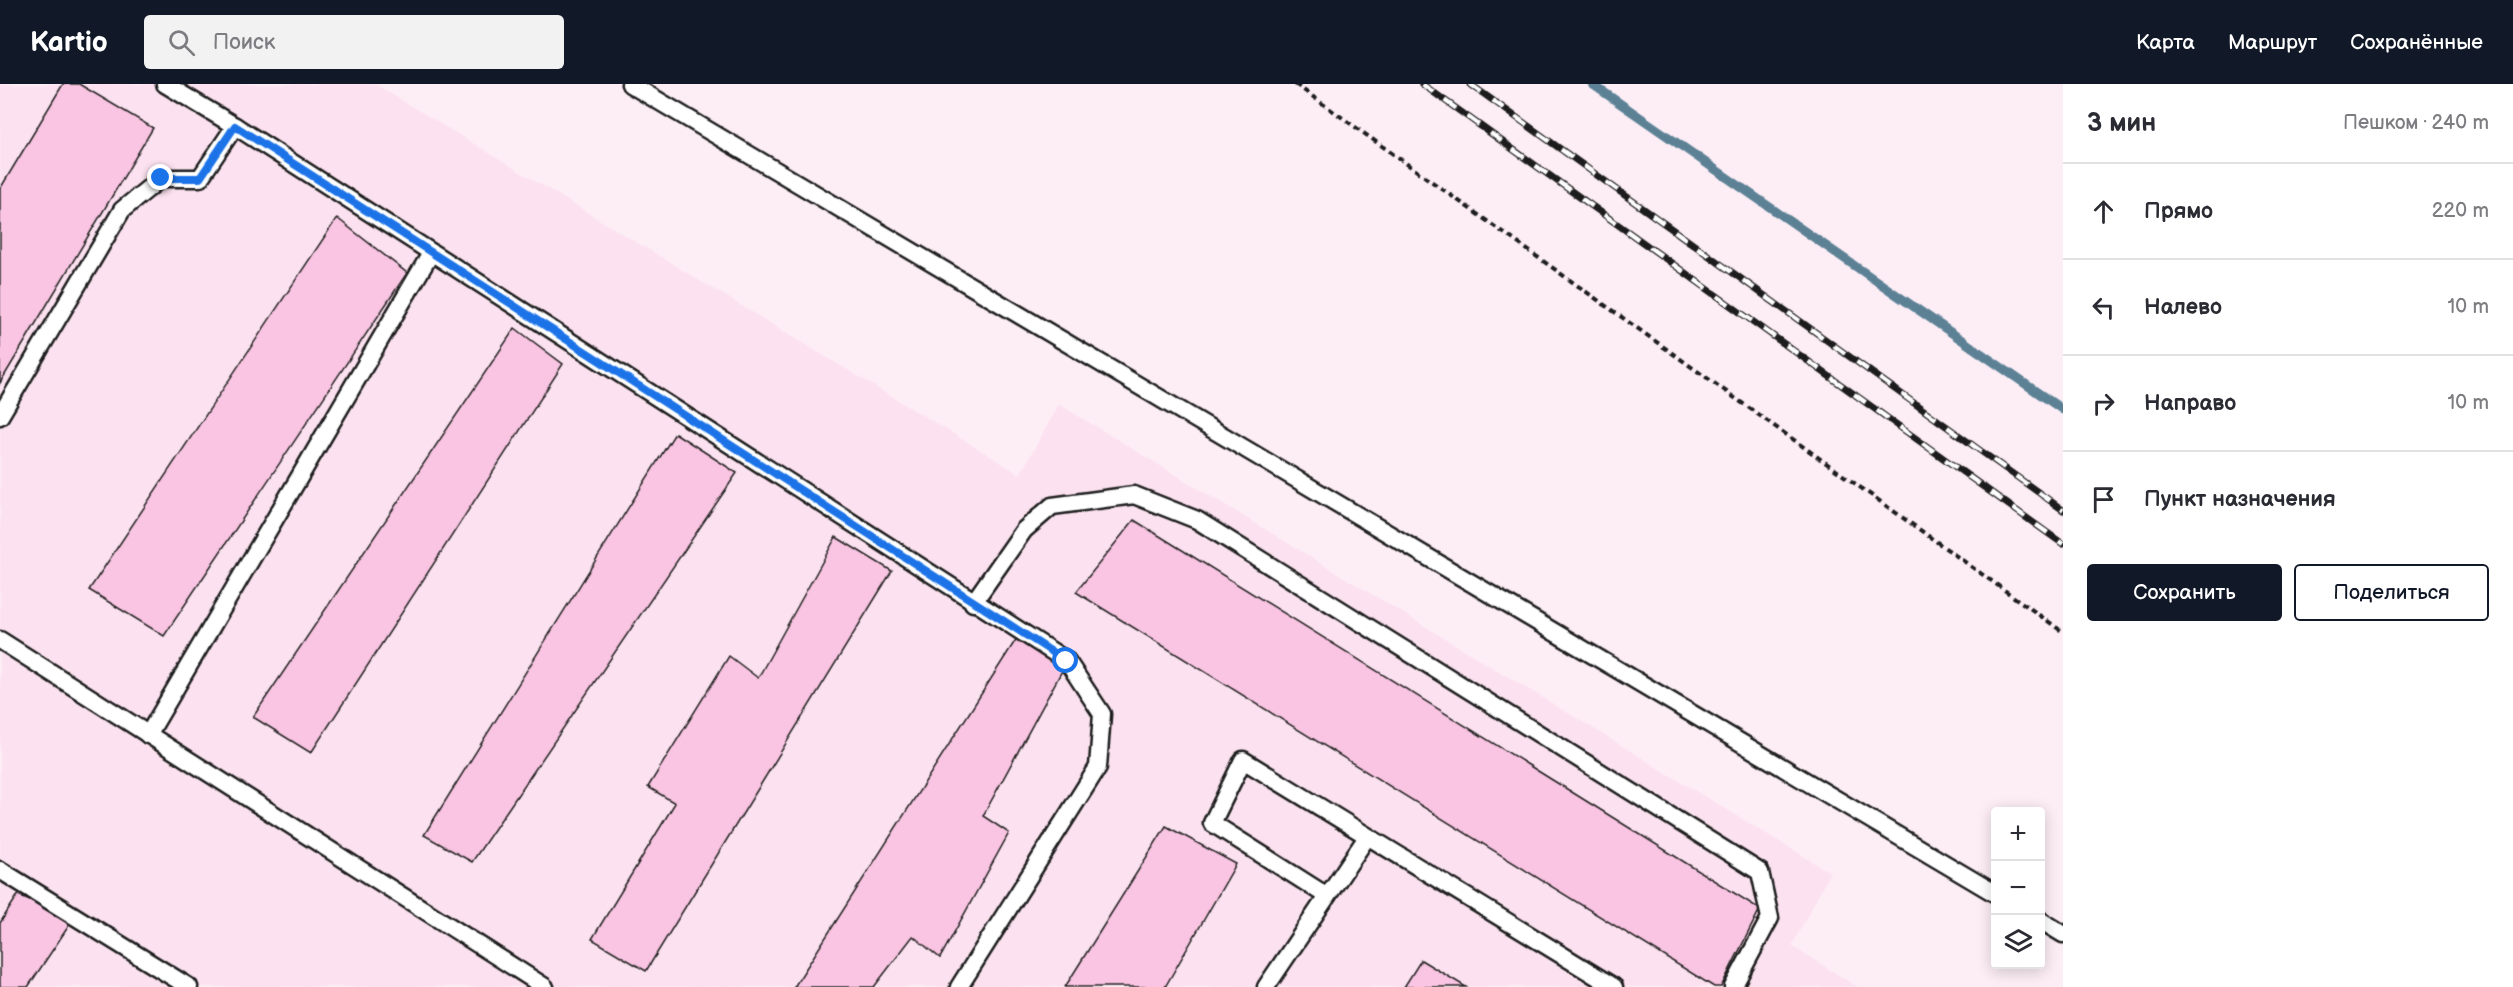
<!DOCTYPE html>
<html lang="ru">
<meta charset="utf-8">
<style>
body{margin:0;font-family:"Balsamiq Sans",sans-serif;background:#f2f2f3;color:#2b2b33}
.controls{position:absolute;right:18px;bottom:18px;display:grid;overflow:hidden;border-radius:6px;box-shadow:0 3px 15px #0003}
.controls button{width:54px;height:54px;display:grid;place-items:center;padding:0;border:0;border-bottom:2px solid #e1e1e2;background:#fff;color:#2b2b33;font:30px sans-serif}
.stop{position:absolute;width:18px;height:18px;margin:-14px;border:4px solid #1a73e8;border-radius:50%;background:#fff}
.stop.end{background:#1a73e8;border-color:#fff;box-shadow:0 2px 6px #0008}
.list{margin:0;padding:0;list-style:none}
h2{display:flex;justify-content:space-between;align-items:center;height:78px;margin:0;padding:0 24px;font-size:26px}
h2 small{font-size:20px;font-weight:400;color:#7c7c81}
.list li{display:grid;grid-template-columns:39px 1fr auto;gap:18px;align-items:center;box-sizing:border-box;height:96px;padding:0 24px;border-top:2px solid #e1e1e2}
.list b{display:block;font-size:22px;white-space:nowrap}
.list em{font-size:20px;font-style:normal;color:#7c7c81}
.actions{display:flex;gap:12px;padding:18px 24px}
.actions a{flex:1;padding:14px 0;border:2px solid #111827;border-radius:6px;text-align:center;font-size:21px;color:#111827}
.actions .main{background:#111827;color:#fff}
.icon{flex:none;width:33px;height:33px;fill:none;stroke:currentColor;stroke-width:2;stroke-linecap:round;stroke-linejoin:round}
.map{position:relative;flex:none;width:2063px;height:903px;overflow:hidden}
header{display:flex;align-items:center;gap:36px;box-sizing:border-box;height:84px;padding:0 30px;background:#111827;color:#fff}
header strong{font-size:28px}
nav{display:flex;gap:33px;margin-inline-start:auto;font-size:21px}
.search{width:420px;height:54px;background:#f2f2f3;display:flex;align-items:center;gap:15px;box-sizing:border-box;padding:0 21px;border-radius:6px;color:#7c7c81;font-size:22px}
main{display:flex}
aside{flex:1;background:#fff}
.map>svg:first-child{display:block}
.built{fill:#fce2f0}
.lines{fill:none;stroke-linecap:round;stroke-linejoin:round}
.stream{stroke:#5b8195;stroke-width:9}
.building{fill:#f9c5e2;stroke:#1c1c1c;stroke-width:1.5}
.service-casing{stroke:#1c1c1c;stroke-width:21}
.path{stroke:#1c1c1c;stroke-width:4;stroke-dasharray:6 4.5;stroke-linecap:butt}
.service{stroke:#fff;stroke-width:16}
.rail-casing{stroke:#1c1c1c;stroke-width:7}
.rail{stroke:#fff;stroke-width:4.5;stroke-dasharray:14;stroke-linecap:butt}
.route{stroke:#1a73e8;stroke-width:8}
</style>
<header>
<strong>Kartio</strong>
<div class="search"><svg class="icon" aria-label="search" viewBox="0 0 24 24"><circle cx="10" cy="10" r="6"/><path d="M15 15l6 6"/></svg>Поиск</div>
<nav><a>Карта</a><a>Маршрут</a><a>Сохранённые</a></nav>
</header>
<main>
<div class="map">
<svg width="2063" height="903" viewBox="0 0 2063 903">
<rect width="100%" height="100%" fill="#fdeef6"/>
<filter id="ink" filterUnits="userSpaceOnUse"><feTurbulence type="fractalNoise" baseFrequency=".0167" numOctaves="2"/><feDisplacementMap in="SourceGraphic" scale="12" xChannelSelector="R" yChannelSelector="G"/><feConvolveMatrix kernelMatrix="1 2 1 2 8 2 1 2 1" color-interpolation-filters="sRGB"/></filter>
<g filter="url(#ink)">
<polygon class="built" points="0,0 375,0 1020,390 1059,320 1830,788 1792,862 1858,903 0,903"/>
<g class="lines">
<polyline class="stream" points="1592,0 2063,326"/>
</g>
<g class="building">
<polygon points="63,0 79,0 153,44 0,299 0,105"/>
<polygon points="337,134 407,189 164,552 89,506"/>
<polygon points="515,244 563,280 311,669 253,633"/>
<polygon points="675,349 737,389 472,778 424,751"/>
<polygon points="1134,436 1760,825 1721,903 1714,903 1076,508"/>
<polygon points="836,453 892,487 646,887 592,855 675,719 648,703 729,572 758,594"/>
<polygon points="1017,554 1065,581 983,732 1009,749 940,874 913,852 874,903 794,903"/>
<polygon points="1166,742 1236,780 1165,903 1065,903"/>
<polygon points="18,811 74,834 28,903 0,903 0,839"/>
<polygon points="1421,876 1466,903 1404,903"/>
</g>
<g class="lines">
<defs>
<g id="service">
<polyline points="165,0 235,42 1067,577 1102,630 1098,683 959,903"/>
<polyline points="630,0 1996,810"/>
<polyline points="0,332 122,126 161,94 200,94 235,42"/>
<polyline points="973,519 1024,446 1052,422 1134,411 1197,436 1760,788 1770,834 1733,903"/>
<polyline points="0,556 545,903"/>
<polyline points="148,651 431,169"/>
<polyline points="0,786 189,903"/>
<polyline points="1327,812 1212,739 1243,676 1614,903"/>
<polyline points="2040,836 2063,850"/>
<polyline points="1266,903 1367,753"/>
</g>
</defs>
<use href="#service" class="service-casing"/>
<polyline class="path" points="1295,0 2063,548"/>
<use href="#service" class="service"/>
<defs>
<g id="rail">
<polyline points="1422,0 2063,460"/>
<polyline points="1470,0 2063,426"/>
</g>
</defs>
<use href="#rail" class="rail-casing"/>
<use href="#rail" class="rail"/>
</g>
</g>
<g class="lines" filter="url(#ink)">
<polyline class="route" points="161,94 200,94 235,42 1066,577"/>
</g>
</svg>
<div class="controls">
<button>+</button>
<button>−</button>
<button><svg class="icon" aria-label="layers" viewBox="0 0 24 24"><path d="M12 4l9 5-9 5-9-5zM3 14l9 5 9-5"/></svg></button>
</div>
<div class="stop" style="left:1066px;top:577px"></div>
<div class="stop end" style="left:161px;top:94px"></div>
</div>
<aside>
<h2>3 мин<small>Пешком · 240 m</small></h2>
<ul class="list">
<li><svg class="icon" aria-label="ahead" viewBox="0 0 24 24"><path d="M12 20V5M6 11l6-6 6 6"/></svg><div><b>Прямо</b></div><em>220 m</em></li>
<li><svg class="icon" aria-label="left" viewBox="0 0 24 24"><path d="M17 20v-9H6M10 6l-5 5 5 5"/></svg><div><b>Налево</b></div><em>10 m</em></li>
<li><svg class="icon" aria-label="right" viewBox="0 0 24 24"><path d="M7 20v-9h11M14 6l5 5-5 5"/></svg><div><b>Направо</b></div><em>10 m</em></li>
<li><svg class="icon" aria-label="arrive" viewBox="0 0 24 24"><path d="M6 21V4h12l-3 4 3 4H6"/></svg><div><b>Пункт назначения</b></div></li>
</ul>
<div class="actions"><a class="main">Сохранить</a><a>Поделиться</a></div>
</aside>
</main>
